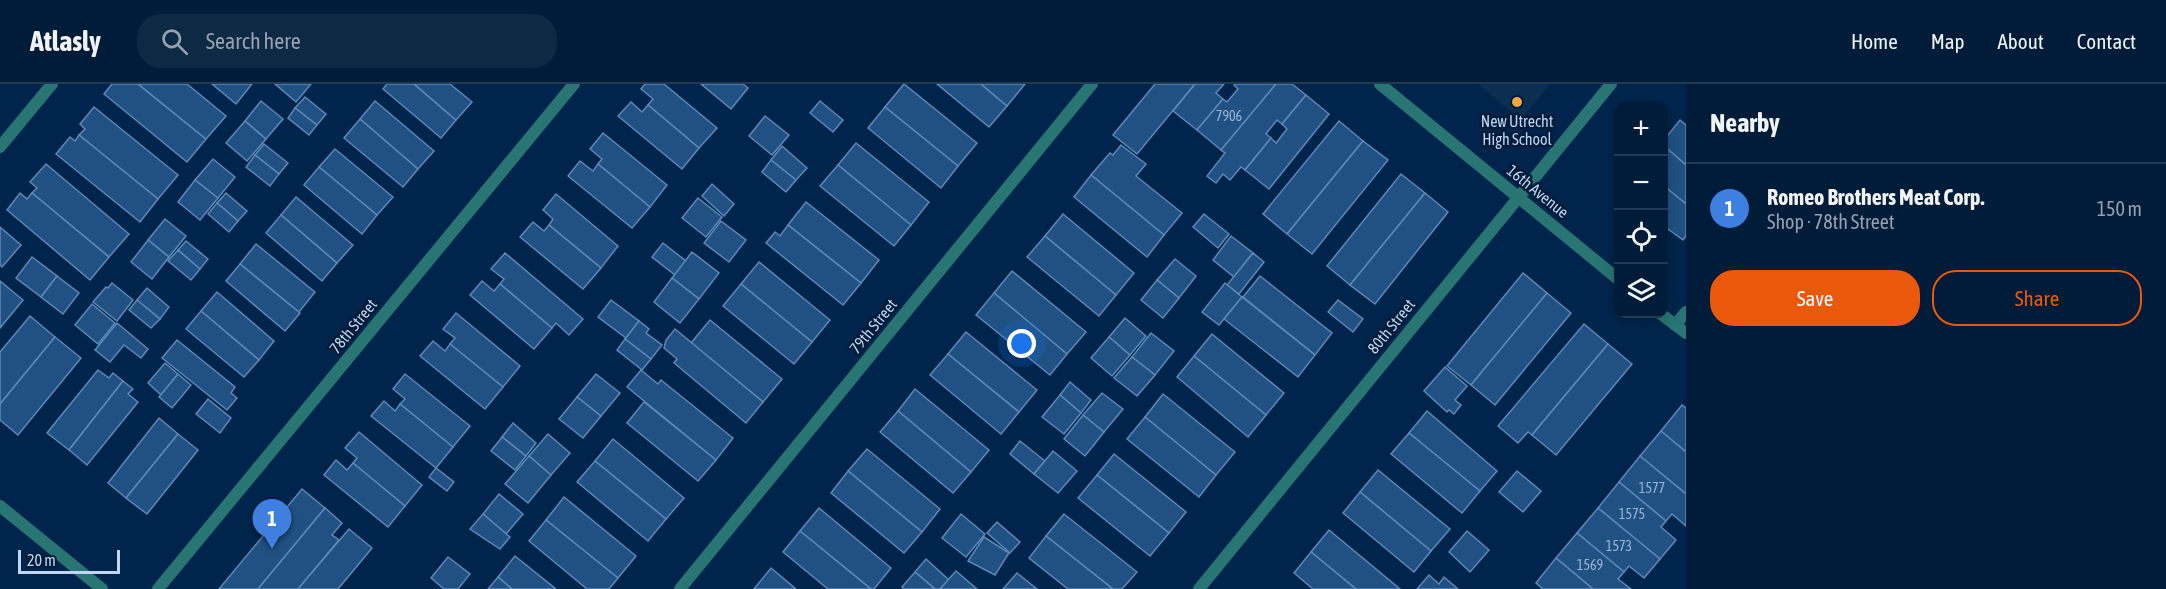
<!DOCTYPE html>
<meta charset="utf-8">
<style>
body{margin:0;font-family:"Asap Condensed",sans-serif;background:#0e2944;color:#f1f3f6}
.controls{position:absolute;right:18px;top:18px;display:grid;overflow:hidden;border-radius:12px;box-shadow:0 3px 15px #0003}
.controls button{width:54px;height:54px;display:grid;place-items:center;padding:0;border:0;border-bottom:2px solid #223a53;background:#001c39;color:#f1f3f6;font:30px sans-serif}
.scale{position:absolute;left:18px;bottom:15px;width:102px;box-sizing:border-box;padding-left:6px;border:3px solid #c0d5ef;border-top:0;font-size:16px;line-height:21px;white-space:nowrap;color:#c0d5ef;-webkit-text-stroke:4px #001c3a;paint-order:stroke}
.you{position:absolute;left:1022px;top:260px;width:21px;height:21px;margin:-15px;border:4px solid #fff;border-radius:50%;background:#1a73e8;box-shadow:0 0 0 9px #1a73e833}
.badge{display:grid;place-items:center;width:39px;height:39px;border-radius:50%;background:#ea580c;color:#fff;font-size:20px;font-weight:700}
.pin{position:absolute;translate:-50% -50px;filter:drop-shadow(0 2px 3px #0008)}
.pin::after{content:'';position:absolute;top:32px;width:21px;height:18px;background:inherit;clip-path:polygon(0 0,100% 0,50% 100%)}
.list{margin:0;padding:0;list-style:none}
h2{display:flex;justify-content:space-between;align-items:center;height:78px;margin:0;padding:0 24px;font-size:26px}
h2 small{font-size:20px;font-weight:400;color:#95a1ae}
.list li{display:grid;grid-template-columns:39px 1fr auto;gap:18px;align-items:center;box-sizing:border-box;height:90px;padding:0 24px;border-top:2px solid #223a53}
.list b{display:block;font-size:22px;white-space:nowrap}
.list p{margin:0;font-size:20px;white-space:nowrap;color:#95a1ae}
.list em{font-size:20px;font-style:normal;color:#95a1ae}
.actions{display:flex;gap:12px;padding:18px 24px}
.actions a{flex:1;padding:14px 0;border:2px solid #ea580c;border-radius:24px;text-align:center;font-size:21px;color:#ea580c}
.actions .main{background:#ea580c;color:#fff}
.icon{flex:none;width:33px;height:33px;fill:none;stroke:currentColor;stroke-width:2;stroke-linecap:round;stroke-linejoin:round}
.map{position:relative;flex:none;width:1686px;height:505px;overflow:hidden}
header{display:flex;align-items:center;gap:36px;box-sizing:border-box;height:84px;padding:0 30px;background:#001c39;border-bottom:2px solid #223a53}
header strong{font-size:28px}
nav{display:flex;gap:33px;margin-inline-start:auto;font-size:21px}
.search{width:420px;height:54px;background:#0e2944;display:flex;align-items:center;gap:15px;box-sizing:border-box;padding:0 21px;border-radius:24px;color:#95a1ae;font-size:22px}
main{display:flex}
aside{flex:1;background:#001c39}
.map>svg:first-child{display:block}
.built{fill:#0b2e51}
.building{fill:#215183;stroke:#5e88b6;stroke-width:1.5}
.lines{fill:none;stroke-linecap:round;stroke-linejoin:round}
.lane{stroke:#297573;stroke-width:12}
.street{stroke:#297573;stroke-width:12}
.poi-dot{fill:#f0a73e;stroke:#001c3a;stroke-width:2}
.labels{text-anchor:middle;stroke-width:5;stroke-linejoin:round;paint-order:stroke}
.number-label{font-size:14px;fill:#98b4d4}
.poi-label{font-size:16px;fill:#c0d5ef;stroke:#001c3a}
.street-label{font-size:16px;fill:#c0d5ef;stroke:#001c3a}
</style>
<header>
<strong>Atlasly</strong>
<div class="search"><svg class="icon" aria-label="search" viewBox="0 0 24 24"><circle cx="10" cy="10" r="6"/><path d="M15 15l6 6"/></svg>Search here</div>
<nav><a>Home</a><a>Map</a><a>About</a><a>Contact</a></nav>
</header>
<main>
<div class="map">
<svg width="1686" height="505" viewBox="0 0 1686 505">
<rect width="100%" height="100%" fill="#00254c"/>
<polygon class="built" points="1478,0 1550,0 1521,36"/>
<g class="building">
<polygon points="112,0 138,0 206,55 187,78 104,10"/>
<polygon points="138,0 187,0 226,32 206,55"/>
<polygon points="212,0 252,0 236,20"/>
<polygon points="275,0 311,0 296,18"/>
<polygon points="387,0 414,0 456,36 441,54 383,5"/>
<polygon points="414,0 450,0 472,18 456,36"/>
<polygon points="645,0 664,0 717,44 699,64 648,21 653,15 641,5"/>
<polygon points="701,0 743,0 748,4 731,25"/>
<polygon points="904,0 977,59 958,82 885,23"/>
<polygon points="937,0 981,0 1007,22 989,43"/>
<polygon points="981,0 1025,0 1007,22"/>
<polygon points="1155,0 1195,0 1137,70 1113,51"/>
<polygon points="1195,0 1224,0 1216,9 1223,15 1197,46 1173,27"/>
<polygon points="1235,0 1276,0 1221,66 1197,46 1223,15 1227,18 1238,5 1234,1"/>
<polygon points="1276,0 1292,0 1306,11 1282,40 1277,36 1266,50 1271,54 1245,86 1241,83 1230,96 1223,90 1216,99 1207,92 1225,69 1221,66"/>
<polygon points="1306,11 1329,30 1269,105 1245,86 1271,54 1276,59 1287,45 1282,40"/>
<polygon points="305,13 326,30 317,41 295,24"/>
<polygon points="261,17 283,35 266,55 245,37"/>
<polygon points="375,17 434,67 418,85 360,35"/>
<polygon points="820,17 843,36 833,48 810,29"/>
<polygon points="631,18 642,28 648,21 699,64 682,85 618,32"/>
<polygon points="94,23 178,91 158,115 79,51 85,45 80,40"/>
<polygon points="885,23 958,82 941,104 868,44"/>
<polygon points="295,24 317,41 309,51 288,34"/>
<polygon points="765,32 789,51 772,71 749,52"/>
<polygon points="360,35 418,85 403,103 344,54"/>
<polygon points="1680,36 1686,41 1686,81 1664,62 1664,56"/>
<polygon points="245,37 266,55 247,77 226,59"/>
<polygon points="1339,37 1363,57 1287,150 1263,130"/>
<polygon points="603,49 667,101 650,123 598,80 602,75 590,65"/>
<polygon points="79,51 158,115 140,138 56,70 70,53 75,57"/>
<polygon points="1363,57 1388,76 1312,170 1287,150"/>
<polygon points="856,59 929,118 911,141 838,81"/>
<polygon points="264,60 288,79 279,90 255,71"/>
<polygon points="1121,61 1146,80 1136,92 1182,129 1164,151 1091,91 1110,69 1113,71"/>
<polygon points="782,62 807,84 796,96 771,76"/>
<polygon points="1664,62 1686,81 1686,120 1664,102"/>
<polygon points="335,65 393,113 377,131 319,83"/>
<polygon points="255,71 279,90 270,102 246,83"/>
<polygon points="213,75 235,93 218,114 195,96"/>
<polygon points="771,76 796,96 786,108 762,88"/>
<polygon points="580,77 593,87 598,80 650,123 632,144 568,92"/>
<polygon points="46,80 129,150 109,173 32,109 37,104 30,98"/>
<polygon points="838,81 911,141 894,162 820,102"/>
<polygon points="319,83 377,131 362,150 304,101"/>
<polygon points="1401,90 1425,109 1350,201 1327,182"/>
<polygon points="1091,91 1164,151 1147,173 1074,113"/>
<polygon points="195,96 218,114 200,136 178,118"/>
<polygon points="712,100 734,120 724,132 702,112"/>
<polygon points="1664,102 1686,120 1686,152 1683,156 1664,142"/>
<polygon points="20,109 27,115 32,109 109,173 90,196 7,126"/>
<polygon points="226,109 247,127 238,137 217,119"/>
<polygon points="1425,109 1448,128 1375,220 1350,201"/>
<polygon points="556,110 618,162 601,184 549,141 553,135 543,126"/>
<polygon points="296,113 353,161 337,179 281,131"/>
<polygon points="698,114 722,133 706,153 682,134"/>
<polygon points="806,118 879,176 861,199 788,141"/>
<polygon points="217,119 238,137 229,148 208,130"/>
<polygon points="1063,130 1134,189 1116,211 1045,152"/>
<polygon points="1204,130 1229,150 1218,164 1193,143"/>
<polygon points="281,131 337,179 322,197 266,149"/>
<polygon points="165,135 186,152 169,173 148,156"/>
<polygon points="721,137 746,156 729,178 704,159"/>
<polygon points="533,138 544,147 549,141 601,184 583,205 520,153"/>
<polygon points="788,141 861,199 843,221 766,159 775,148 780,152"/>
<polygon points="0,143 21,161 2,183 0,181"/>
<polygon points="1045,152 1116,211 1099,232 1027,173"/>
<polygon points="1231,152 1253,169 1234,193 1213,176"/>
<polygon points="148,156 169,173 152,195 131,178"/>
<polygon points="186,157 208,175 200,185 178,166"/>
<polygon points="663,159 686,177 675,191 652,173"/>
<polygon points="256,160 315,208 299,228 240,180"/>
<polygon points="178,166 200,185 191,196 168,177"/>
<polygon points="692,168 719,189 699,215 672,194"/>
<polygon points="505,169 583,235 569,251 556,239 552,244 500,200 504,195 491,185"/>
<polygon points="1253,169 1264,178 1239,210 1227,201"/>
<polygon points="32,173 57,192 41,213 16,194"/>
<polygon points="1175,175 1196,192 1179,214 1157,196"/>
<polygon points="759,178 830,236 812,258 741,200"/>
<polygon points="240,180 300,229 285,247 226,197"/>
<polygon points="1012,187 1086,248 1067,270 994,209"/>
<polygon points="1523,189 1547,209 1471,301 1447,282"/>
<polygon points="57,192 79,209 63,230 41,213"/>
<polygon points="1260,192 1332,249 1315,271 1243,213"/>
<polygon points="672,194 699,215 680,239 654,218"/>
<polygon points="1157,196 1179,214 1163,234 1141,216"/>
<polygon points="0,197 23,216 0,244"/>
<polygon points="482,197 494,207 500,200 552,244 534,265 470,211"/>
<polygon points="112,199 133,216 117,237 93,218 106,203 108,204"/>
<polygon points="1225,199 1242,213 1219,241 1202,228"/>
<polygon points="741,200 812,258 794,280 723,222"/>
<polygon points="147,204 169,223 160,235 137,216"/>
<polygon points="217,208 274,257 259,276 201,227"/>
<polygon points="994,209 1067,270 1050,291 976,231"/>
<polygon points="1547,209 1571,229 1495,321 1471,301"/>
<polygon points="1242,213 1315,271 1298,293 1224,235"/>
<polygon points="137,216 160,235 151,244 129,226"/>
<polygon points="611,216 639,237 626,254 598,233"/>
<polygon points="1338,216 1363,235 1353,248 1328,228"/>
<polygon points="92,220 115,239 98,260 75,241"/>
<polygon points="201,227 259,276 244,293 186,245"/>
<polygon points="456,229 520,282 503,303 450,260 455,254 443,245"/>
<polygon points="30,232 55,253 0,320 0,268"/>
<polygon points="1125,234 1146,252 1130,271 1109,253"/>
<polygon points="710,236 782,295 763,318 691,259"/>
<polygon points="639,237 649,245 646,249 662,261 651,275 625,255"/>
<polygon points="117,239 148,265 141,274 124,261 110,278 95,266"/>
<polygon points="1584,240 1608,260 1532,351 1528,348 1518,359 1498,342"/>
<polygon points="675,245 763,318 746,339 674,279 677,275 664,264 666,256"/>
<polygon points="966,248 1037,306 1019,328 948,270"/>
<polygon points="1151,249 1174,267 1155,291 1132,273"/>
<polygon points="1212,250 1284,309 1266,331 1194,272"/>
<polygon points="55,253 81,274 18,351 0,336 0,320"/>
<polygon points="1109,253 1130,271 1112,292 1091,274"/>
<polygon points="625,255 651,275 642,286 617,266"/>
<polygon points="177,256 235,303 231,309 237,314 227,326 162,274"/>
<polygon points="433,257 445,267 450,260 503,303 485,325 420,272"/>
<polygon points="1608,260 1632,280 1556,371 1532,351"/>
<polygon points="948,270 1019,328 1001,350 930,291"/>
<polygon points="1194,272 1266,331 1248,353 1177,293"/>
<polygon points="1132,273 1155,291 1137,312 1114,294"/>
<polygon points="165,279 178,290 161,311 148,299"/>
<polygon points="1445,283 1467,302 1455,316 1461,321 1454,330 1449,326 1447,328 1424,307"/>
<polygon points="98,286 109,294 113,289 123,297 69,366 47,349"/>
<polygon points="641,286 658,300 661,296 733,354 716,376 627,303"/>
<polygon points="178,290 191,301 172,324 159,313"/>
<polygon points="405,290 470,342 453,363 400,320 405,315 393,305"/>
<polygon points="596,290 620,309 601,332 577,313"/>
<polygon points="123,297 133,305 128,310 138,318 87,381 69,366"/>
<polygon points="1070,298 1091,316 1081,329 1060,311"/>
<polygon points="915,305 989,366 971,388 898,327"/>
<polygon points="1102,309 1123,325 1104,348 1083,331"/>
<polygon points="1163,310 1235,368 1216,391 1145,333"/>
<polygon points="1060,311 1081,329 1064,350 1042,333"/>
<polygon points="577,313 601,332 583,354 559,335"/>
<polygon points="208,315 231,334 220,349 196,330"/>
<polygon points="384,317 395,327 400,320 453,363 436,384 371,332"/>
<polygon points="644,318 716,376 698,397 627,339"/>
<polygon points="1682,321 1686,324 1686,368 1661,347"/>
<polygon points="898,327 971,388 953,409 880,348"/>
<polygon points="1427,327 1497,387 1480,407 1409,349"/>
<polygon points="1083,331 1104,348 1085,372 1064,355"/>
<polygon points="1145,333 1216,391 1199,413 1127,355"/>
<polygon points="159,334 178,350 126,414 108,399"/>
<polygon points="513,339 536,359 526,372 502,353"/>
<polygon points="1661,347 1686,368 1686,410 1640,372"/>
<polygon points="359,348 422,401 405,422 353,379 357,374 345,364"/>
<polygon points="1409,349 1480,407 1462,429 1391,370"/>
<polygon points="178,350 198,366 147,430 126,414"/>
<polygon points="548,350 570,369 551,391 529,372"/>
<polygon points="502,353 526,372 515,386 491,367"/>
<polygon points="613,355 684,414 666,435 595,377"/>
<polygon points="1020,357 1045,377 1034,390 1010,370"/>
<polygon points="867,365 940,425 922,448 848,387"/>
<polygon points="1053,367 1077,387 1058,409 1034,390"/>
<polygon points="1114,370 1186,428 1169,449 1097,391"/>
<polygon points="529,372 551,391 528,419 505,400"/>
<polygon points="1640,372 1686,410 1686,442 1672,430 1666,437 1619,398"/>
<polygon points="336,376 347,386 353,379 405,422 388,443 324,391"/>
<polygon points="595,377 666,435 648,457 577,398"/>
<polygon points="436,384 454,398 447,407 429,393"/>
<polygon points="1378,386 1450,445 1431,467 1360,408"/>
<polygon points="848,387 922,448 904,469 831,409"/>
<polygon points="1517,387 1541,407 1523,428 1499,408"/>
<polygon points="1097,391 1169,449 1150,472 1078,414"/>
<polygon points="1619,398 1666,437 1661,443 1676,456 1660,475 1598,424"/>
<polygon points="302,405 325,424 258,505 219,505"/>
<polygon points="1360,408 1431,467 1414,488 1343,429"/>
<polygon points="499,410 523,430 506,450 483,430"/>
<polygon points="564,413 636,472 618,494 546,436"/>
<polygon points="325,424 342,439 332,451 339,456 298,505 258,505"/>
<polygon points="819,424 891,484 874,505 871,505 800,447"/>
<polygon points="1598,424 1660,475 1644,494 1629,482 1624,488 1577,449"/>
<polygon points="483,430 510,453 500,465 470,445"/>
<polygon points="961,430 985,450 966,473 942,454"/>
<polygon points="1064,430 1137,488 1122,505 1113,505 1046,452"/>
<polygon points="546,436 618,494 609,505 587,505 529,457"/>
<polygon points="997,438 1020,458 1010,469 987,449"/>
<polygon points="349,445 372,464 343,499 338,505 298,505"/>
<polygon points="1329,446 1400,505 1356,505 1311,468"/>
<polygon points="800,447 871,505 828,505 783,468"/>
<polygon points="1467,447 1489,466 1470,488 1449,468"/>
<polygon points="1577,449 1624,488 1618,495 1631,505 1593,505 1556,474"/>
<polygon points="1046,452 1113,505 1068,505 1029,474"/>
<polygon points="984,453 1009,469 995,491 968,477"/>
<polygon points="1311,468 1356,505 1313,505 1294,489"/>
<polygon points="515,472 556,505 512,505 498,493"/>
<polygon points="448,473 470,490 458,505 444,505 431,494"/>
<polygon points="1556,474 1593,505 1543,505 1536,499"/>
<polygon points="926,475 949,496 940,505 935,505 915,488"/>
<polygon points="771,484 796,505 754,505"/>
<polygon points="956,487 977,505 940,505"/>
<polygon points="915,488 935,505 904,505 902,503"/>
<polygon points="1017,489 1037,505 1003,505"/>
<polygon points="1429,491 1439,500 1444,493 1458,505 1417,505"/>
<polygon points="498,493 512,505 488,505"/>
</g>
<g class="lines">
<polyline class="lane" points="1675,241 1686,228"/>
<g class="street">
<polyline points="1380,0 1618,195"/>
<polyline points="0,63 52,0"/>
<polyline points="1661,230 1686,249"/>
<polyline points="0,422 102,505"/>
<polyline points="158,505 574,0"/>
<polyline points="680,505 1092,0"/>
<polyline points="1199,505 1611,0"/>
</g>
</g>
<circle class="poi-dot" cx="1517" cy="18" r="6"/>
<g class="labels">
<g class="number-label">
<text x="1229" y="37">7906</text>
<text x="1652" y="409">1577</text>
<text x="1632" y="435">1575</text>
<text x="1619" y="467">1573</text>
<text x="1590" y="486">1569</text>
</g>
<g class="poi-label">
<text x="1517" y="43">New Utrecht<tspan x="1517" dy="18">High School</tspan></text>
</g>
<g class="street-label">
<text transform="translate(1538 107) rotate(39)" y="6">16th Avenue</text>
<text transform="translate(353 242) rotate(-51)" y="6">78th Street</text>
<text transform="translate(873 242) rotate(-51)" y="6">79th Street</text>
<text transform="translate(1391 242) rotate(-51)" y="6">80th Street</text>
</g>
</g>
</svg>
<div class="controls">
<button>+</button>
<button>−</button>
<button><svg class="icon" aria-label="locate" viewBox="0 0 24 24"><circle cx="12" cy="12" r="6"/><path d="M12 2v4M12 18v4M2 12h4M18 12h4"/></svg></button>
<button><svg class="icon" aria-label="layers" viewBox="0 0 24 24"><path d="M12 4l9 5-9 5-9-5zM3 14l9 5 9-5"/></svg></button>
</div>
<div class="scale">20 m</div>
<div class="you"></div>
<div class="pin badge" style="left:272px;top:465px;background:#3f7fe0">1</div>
</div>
<aside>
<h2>Nearby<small></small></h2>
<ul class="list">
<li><span class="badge" style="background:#3f7fe0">1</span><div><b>Romeo Brothers Meat Corp.</b><p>Shop · 78th Street</p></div><em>150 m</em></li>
</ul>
<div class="actions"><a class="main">Save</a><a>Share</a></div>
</aside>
</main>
